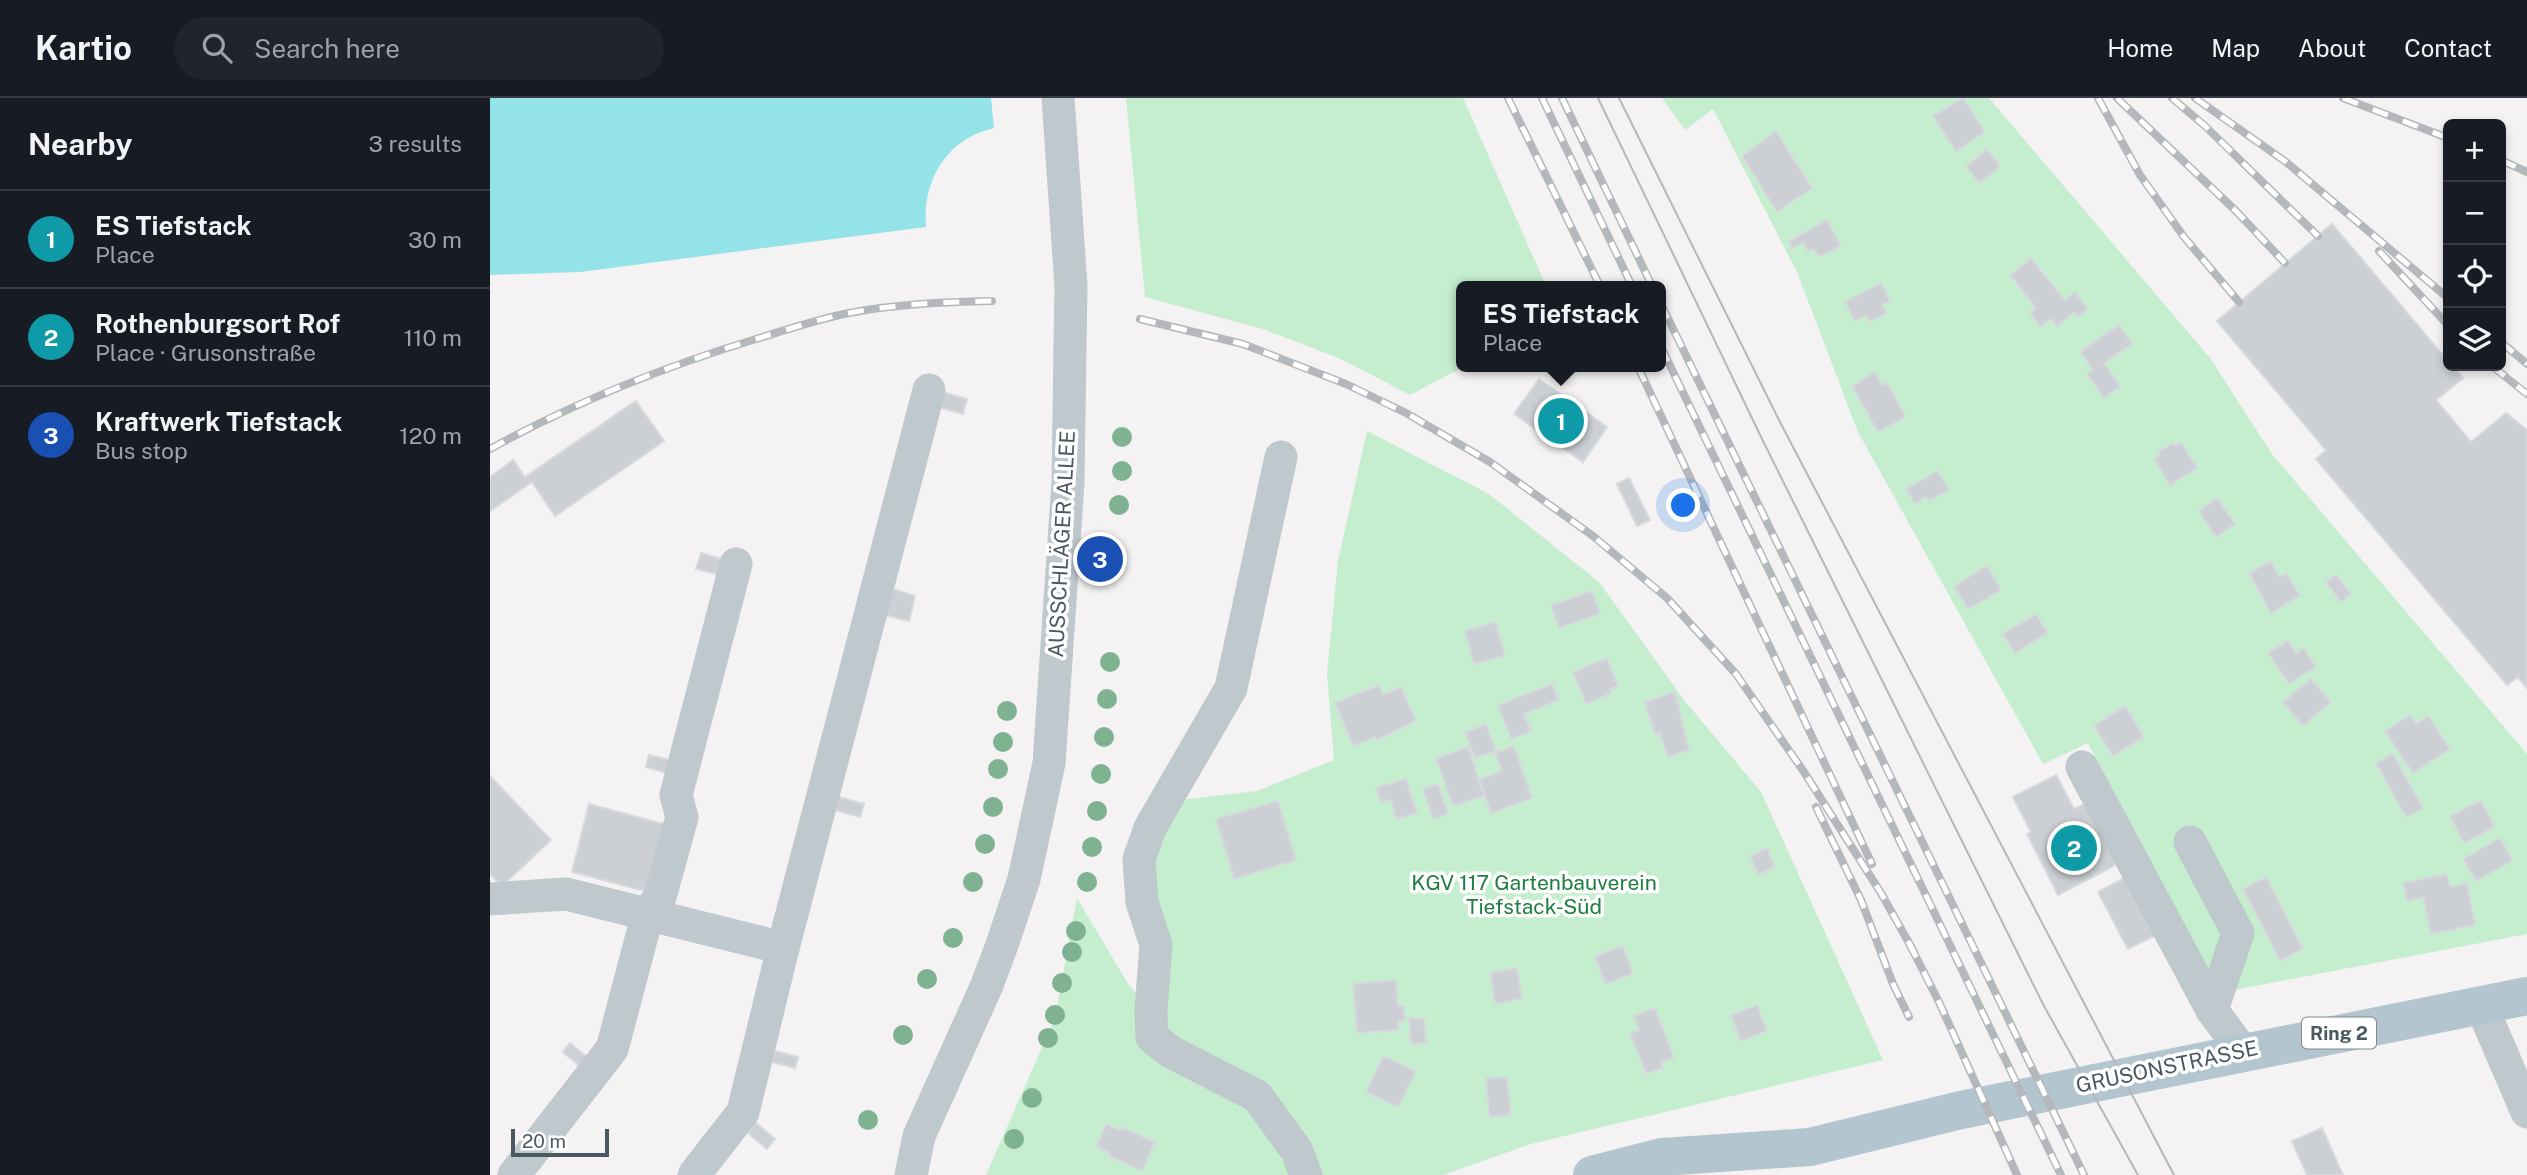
<!DOCTYPE html>
<meta charset="utf-8">
<style>
body{margin:0;font-family:"Public Sans",sans-serif;background:#20242c;color:#f1f3f6}
.controls{position:absolute;right:21px;top:21px;display:grid;overflow:hidden;border-radius:10px;box-shadow:0 4px 10px #0003}
.controls button{width:63px;height:63px;display:grid;place-items:center;padding:0;border:0;border-bottom:2px solid #363941;background:#171b24;color:#f1f3f6;font:35px sans-serif}
.scale{position:absolute;left:21px;bottom:18px;width:98px;box-sizing:border-box;padding-left:7px;border:4px solid #4a585f;border-top:0;font-size:19px;line-height:24px;white-space:nowrap;color:#4a585f;-webkit-text-stroke:5px #fff;paint-order:stroke}
.you{position:absolute;left:1194px;top:408px;width:24px;height:24px;margin:-18px;border:5px solid #fff;border-radius:50%;background:#1a73e8;box-shadow:0 0 0 10px #1a73e833}
.badge{display:grid;place-items:center;width:46px;height:46px;border-radius:50%;background:#248fdc;color:#fff;font-size:23px;font-weight:700}
.pin{position:absolute;translate:-50% -50%;border:4px solid #fff;box-shadow:0 2px 7px #0006}
.popup{position:absolute;left:966px;top:183px;width:210px;height:91px;box-sizing:border-box;display:grid;place-content:center;border-radius:10px;background:#171b24;filter:drop-shadow(0 2px 5px #0005);font-size:23px;white-space:nowrap;color:#9ea1a6}
.popup b{font-size:26px;color:#f1f3f6}
.popup::after{content:'';position:absolute;left:50%;top:100%;margin-left:-14px;border:14px solid transparent;border-top-color:#171b24}
.list{margin:0;padding:0;list-style:none}
h2{display:flex;justify-content:space-between;align-items:center;height:91px;margin:0;padding:0 28px;font-size:30px}
h2 small{font-size:23px;font-weight:400;color:#9ea1a6}
.list li{display:grid;grid-template-columns:46px 1fr auto;gap:21px;align-items:center;box-sizing:border-box;height:98px;padding:0 28px;border-top:2px solid #363941}
.list b{display:block;font-size:26px;white-space:nowrap}
.list p{margin:0;font-size:23px;white-space:nowrap;color:#9ea1a6}
.list em{font-size:23px;font-style:normal;color:#9ea1a6}
.icon{flex:none;width:38px;height:38px;fill:none;stroke:currentColor;stroke-width:2;stroke-linecap:round;stroke-linejoin:round}
.map{position:relative;flex:none;width:2037px;height:1077px;overflow:hidden}
header{display:flex;align-items:center;gap:42px;box-sizing:border-box;height:98px;padding:0 35px;background:#171b24;border-bottom:2px solid #363941}
header strong{font-size:33px}
nav{display:flex;gap:38px;margin-inline-start:auto;font-size:24px}
.search{width:490px;height:63px;background:#20242c;display:flex;align-items:center;gap:18px;box-sizing:border-box;padding:0 24px;border-radius:38px;color:#9ea1a6;font-size:26px}
main{display:flex}
aside{flex:1;background:#171b24}
.map>svg:first-child{display:block}
.green{fill:#c4eece}
.water{fill:#94e3e8}
.building{fill:#ccd0d4;stroke:#d6d9dd;stroke-width:2}
.lines{fill:none;stroke-linecap:round;stroke-linejoin:round}
.minor{stroke:#bec8cd;stroke-width:33}
.major{stroke:#b3c5cf;stroke-width:38}
.tram{stroke:#b4b8bc;stroke-width:2}
.rail-casing{stroke:#b4b8bc;stroke-width:8}
.rail{stroke:#fff;stroke-width:5;stroke-dasharray:16;stroke-linecap:butt}
.tree{fill:#7eb290}
.labels{text-anchor:middle;stroke-width:7;stroke-linejoin:round;paint-order:stroke}
.shield{fill:#fff;stroke:#808a8f;stroke-width:2}
.shield-label{font-size:19px;font-weight:bold;fill:#4a585f}
.street-label{font-size:21px;fill:#4a585f;stroke:#fff}
.park-label{font-size:21px;fill:#1d7e40;stroke:#fff}
</style>
<header>
<strong>Kartio</strong>
<div class="search"><svg class="icon" aria-label="search" viewBox="0 0 24 24"><circle cx="10" cy="10" r="6"/><path d="M15 15l6 6"/></svg>Search here</div>
<nav><a>Home</a><a>Map</a><a>About</a><a>Contact</a></nav>
</header>
<main>
<aside>
<h2>Nearby<small>3 results</small></h2>
<ul class="list">
<li><span class="badge" style="background:#0f9aa8">1</span><div><b>ES Tiefstack</b><p>Place</p></div><em>30 m</em></li>
<li><span class="badge" style="background:#0f9aa8">2</span><div><b>Rothenburgsort Rof</b><p>Place · Grusonstraße</p></div><em>110 m</em></li>
<li><span class="badge" style="background:#1a4fb4">3</span><div><b>Kraftwerk Tiefstack</b><p>Bus stop</p></div><em>120 m</em></li>
</ul>
</aside>
<div class="map">
<svg width="2037" height="1077" viewBox="0 0 2037 1077">
<rect width="100%" height="100%" fill="#f4f2f2"/>
<g class="green">
<polygon points="636,0 973,0 1056,188 971,188 971,269 973,269 920,297 851,261 773,231 655,199"/>
<polygon points="1172,0 1499,0 1720,260 1782,356 2037,656 2037,836 1728,895 1598,645 1553,666 1368,334 1307,174 1223,11 1195,32"/>
<polygon points="877,333 999,396 1109,484 1194,602 1271,694 1393,962 1041,1046 953,1077 496,1077 565,920 587,800 638,886 660,911 652,804 674,704 767,693 844,662 837,576 848,463"/>
</g>
<path class="water" d="M0,0h501l3,30c-48,11 -72,53 -68,99l-346,45 -90,3z"/>
<g class="building">
<polygon points="1473,0 1495,34 1466,53 1443,18"/>
<polygon points="1286,33 1322,90 1287,114 1252,58"/>
<polygon points="1497,51 1510,68 1489,85 1476,68"/>
<polygon points="1337,122 1351,148 1329,159 1324,151 1318,154 1313,144 1302,150 1299,143"/>
<polygon points="1842,126 1958,263 1958,268 1963,268 1973,280 1946,302 1981,344 2016,315 2037,332 2037,590 2028,579 2017,587 1826,361 1836,352 1727,223"/>
<polygon points="1541,160 1575,202 1585,194 1598,211 1587,219 1584,215 1567,228 1561,221 1551,229 1540,215 1546,210 1520,177"/>
<polygon points="1391,185 1400,203 1392,207 1397,215 1380,224 1376,217 1365,223 1355,204"/>
<polygon points="1629,227 1642,246 1614,265 1630,289 1614,300 1597,276 1603,272 1590,254"/>
<polygon points="1385,274 1392,288 1397,284 1416,319 1388,334 1362,288"/>
<polygon points="1049,281 1117,329 1093,364 1024,316"/>
<polygon points="452,294 477,301 473,316 448,309"/>
<polygon points="146,303 174,343 65,418 42,384 0,413 0,379 23,362 35,379"/>
<polygon points="1691,344 1707,370 1680,387 1664,361 1670,357 1668,354 1683,345 1685,348"/>
<polygon points="1448,373 1459,392 1439,403 1436,399 1425,406 1416,391"/>
<polygon points="1139,380 1160,422 1147,428 1127,386"/>
<polygon points="1727,400 1745,426 1726,439 1709,413"/>
<polygon points="211,455 234,462 230,477 206,471"/>
<polygon points="1781,463 1789,479 1797,475 1810,498 1781,515 1759,475"/>
<polygon points="1497,468 1511,492 1478,511 1464,488"/>
<polygon points="1846,476 1861,496 1851,504 1836,484"/>
<polygon points="403,491 425,498 419,523 395,517"/>
<polygon points="1102,493 1110,516 1069,530 1061,507"/>
<polygon points="1546,516 1558,535 1525,555 1513,536"/>
<polygon points="1006,524 1015,558 984,566 975,533"/>
<polygon points="1798,542 1806,555 1814,550 1826,569 1799,586 1778,555"/>
<polygon points="1117,560 1128,588 1120,591 1122,595 1096,606 1083,574"/>
<polygon points="1821,581 1841,604 1813,628 1793,604"/>
<polygon points="1062,586 1069,602 1034,616 1041,633 1021,641 1008,607"/>
<polygon points="889,587 893,597 911,589 926,623 886,643 885,639 863,648 845,605"/>
<polygon points="1185,594 1199,652 1178,659 1170,635 1165,636 1155,604"/>
<polygon points="1635,608 1654,639 1623,658 1604,628"/>
<polygon points="1920,617 1926,626 1938,618 1960,651 1923,675 1895,633"/>
<polygon points="996,626 1006,653 985,660 975,634"/>
<polygon points="1024,648 1042,700 1001,715 989,682 1012,673 1005,655"/>
<polygon points="978,649 994,698 963,708 946,660"/>
<polygon points="1903,656 1933,710 1916,719 1886,665"/>
<polygon points="159,657 184,663 180,676 156,669"/>
<polygon points="1566,677 1584,711 1600,703 1631,764 1568,797 1537,736 1541,734 1523,699"/>
<polygon points="0,678 61,742 12,788 0,776"/>
<polygon points="916,681 927,715 906,721 901,702 891,705 886,690"/>
<polygon points="948,686 958,716 943,721 933,691"/>
<polygon points="348,699 374,706 370,719 345,712"/>
<polygon points="1991,702 2005,729 1974,745 1960,718"/>
<polygon points="788,703 806,762 744,781 726,721"/>
<polygon points="99,706 181,728 163,795 82,774"/>
<polygon points="2010,740 2023,762 1986,783 1973,761"/>
<polygon points="1277,750 1285,769 1268,777 1260,758"/>
<polygon points="1957,776 1960,789 1977,785 1985,827 1941,836 1933,799 1917,803 1913,785"/>
<polygon points="1636,779 1666,837 1638,851 1608,794"/>
<polygon points="1776,779 1813,851 1790,863 1753,791"/>
<polygon points="1133,848 1143,876 1115,886 1105,858"/>
<polygon points="1027,870 1032,901 1005,906 1000,875"/>
<polygon points="906,882 908,908 914,908 915,923 908,923 909,932 867,935 863,886"/>
<polygon points="1267,907 1277,933 1251,943 1241,917"/>
<polygon points="1165,910 1184,960 1171,964 1173,970 1156,976 1140,935 1149,932 1144,918"/>
<polygon points="934,920 936,945 921,946 919,921"/>
<polygon points="80,945 99,961 92,970 73,954"/>
<polygon points="285,953 308,959 305,970 282,964"/>
<polygon points="893,958 926,973 908,1009 876,994"/>
<polygon points="1017,979 1021,1017 999,1019 996,980"/>
<polygon points="266,1025 285,1041 277,1051 258,1035"/>
<polygon points="616,1026 630,1032 631,1029 665,1044 652,1073 619,1058 620,1055 606,1049"/>
<polygon points="1832,1030 1853,1077 1817,1077 1802,1043"/>
</g>
<g class="lines">
<g class="minor">
<polyline points="791,359 741,590 660,730 649,761 652,804 666,847 661,912 662,939 681,954 767,998 807,1053 816,1077"/>
<polyline points="1592,669 1722,912"/>
<polyline points="1700,744 1748,835 1722,912 1753,954"/>
<polyline points="0,801 76,796 293,850"/>
<polyline points="1991,907 2037,1014"/>
<polyline points="24,1077 122,951 158,815 170,799 192,719 186,697 246,466"/>
<polyline points="204,1077 253,1014 293,850 439,292"/>
<polyline points="421,1077 429,1038 497,887 513,844 534,781 559,665 578,384 580,247 581,188 568,0"/>
</g>
<polyline class="major" points="1102,1077 1172,1059 1320,1049 1471,1012 2037,898"/>
<g class="tram">
<polyline points="1108,0 1273,343 1554,908 1648,1077"/>
<polyline points="1129,0 1290,324 1684,1077"/>
</g>
<defs>
<g id="rail">
<polyline points="1018,0 1110,188"/>
<polyline points="1052,0 1142,188"/>
<polyline points="1072,0 1162,188"/>
<polyline points="1608,0 1650,77 1694,139 1749,204"/>
<polyline points="1627,0 1746,113 1795,165"/>
<polyline points="1682,0 1715,28 1828,138"/>
<polyline points="1705,0 1796,64 1958,200"/>
<polyline points="1853,0 1958,40"/>
<polyline points="2011,62 2037,74"/>
<polyline points="1889,153 1958,227"/>
<polyline points="1171,206 1594,1077"/>
<polyline points="650,221 753,246 856,286 916,315 1000,364 1103,438 1177,500 1246,576 1314,674 1391,795 1424,854"/>
<polyline points="2011,244 2037,266"/>
<polyline points="1171,249 1571,1077"/>
<polyline points="2002,268 2037,296"/>
<polyline points="1148,269 1382,766"/>
<path d="M0,351c85,-47 173,-82 266,-110 30,-9 62,-20 93,-26 47,-9 95,-11 143,-12"/>
<polyline points="1326,709 1371,802 1403,886 1419,919"/>
<polyline points="1419,845 1449,904 1527,1077"/>
</g>
</defs>
<use href="#rail" class="rail-casing"/>
<use href="#rail" class="rail"/>
</g>
<g class="tree">
<circle cx="632" cy="339" r="10"/>
<circle cx="632" cy="373" r="10"/>
<circle cx="629" cy="407" r="10"/>
<circle cx="620" cy="564" r="10"/>
<circle cx="617" cy="601" r="10"/>
<circle cx="517" cy="613" r="10"/>
<circle cx="614" cy="639" r="10"/>
<circle cx="513" cy="644" r="10"/>
<circle cx="508" cy="671" r="10"/>
<circle cx="611" cy="676" r="10"/>
<circle cx="503" cy="709" r="10"/>
<circle cx="607" cy="713" r="10"/>
<circle cx="495" cy="746" r="10"/>
<circle cx="602" cy="749" r="10"/>
<circle cx="483" cy="784" r="10"/>
<circle cx="597" cy="784" r="10"/>
<circle cx="586" cy="833" r="10"/>
<circle cx="463" cy="840" r="10"/>
<circle cx="582" cy="854" r="10"/>
<circle cx="437" cy="881" r="10"/>
<circle cx="572" cy="885" r="10"/>
<circle cx="565" cy="917" r="10"/>
<circle cx="413" cy="937" r="10"/>
<circle cx="558" cy="940" r="10"/>
<circle cx="542" cy="1000" r="10"/>
<circle cx="378" cy="1022" r="10"/>
<circle cx="524" cy="1041" r="10"/>
</g>
<g class="labels">
<rect class="shield" x="1812" y="919.5" width="74" height="31" rx="5"/>
<g class="shield-label">
<text x="1849" y="942">Ring 2</text>
</g>
<g class="street-label">
<text transform="translate(572 446) rotate(-87)" y="7">AUSSCHLÄGER ALLEE</text>
<text transform="translate(1677 969) rotate(-12)" y="7">GRUSONSTRASSE</text>
</g>
<g class="park-label">
<text x="1044" y="792">KGV 117 Gartenbauverein<tspan x="1044" dy="24">Tiefstack-Süd</tspan></text>
</g>
</g>
</svg>
<div class="controls">
<button>+</button>
<button>−</button>
<button><svg class="icon" aria-label="locate" viewBox="0 0 24 24"><circle cx="12" cy="12" r="6"/><path d="M12 2v4M12 18v4M2 12h4M18 12h4"/></svg></button>
<button><svg class="icon" aria-label="layers" viewBox="0 0 24 24"><path d="M12 4l9 5-9 5-9-5zM3 14l9 5 9-5"/></svg></button>
</div>
<div class="scale">20 m</div>
<div class="you"></div>
<div class="pin badge" style="left:1071px;top:323px;background:#0f9aa8">1</div>
<div class="popup"><b>ES Tiefstack</b>Place</div>
<div class="pin badge" style="left:1584px;top:750px;background:#0f9aa8">2</div>
<div class="pin badge" style="left:610px;top:461px;background:#1a4fb4">3</div>
</div>
</main>
